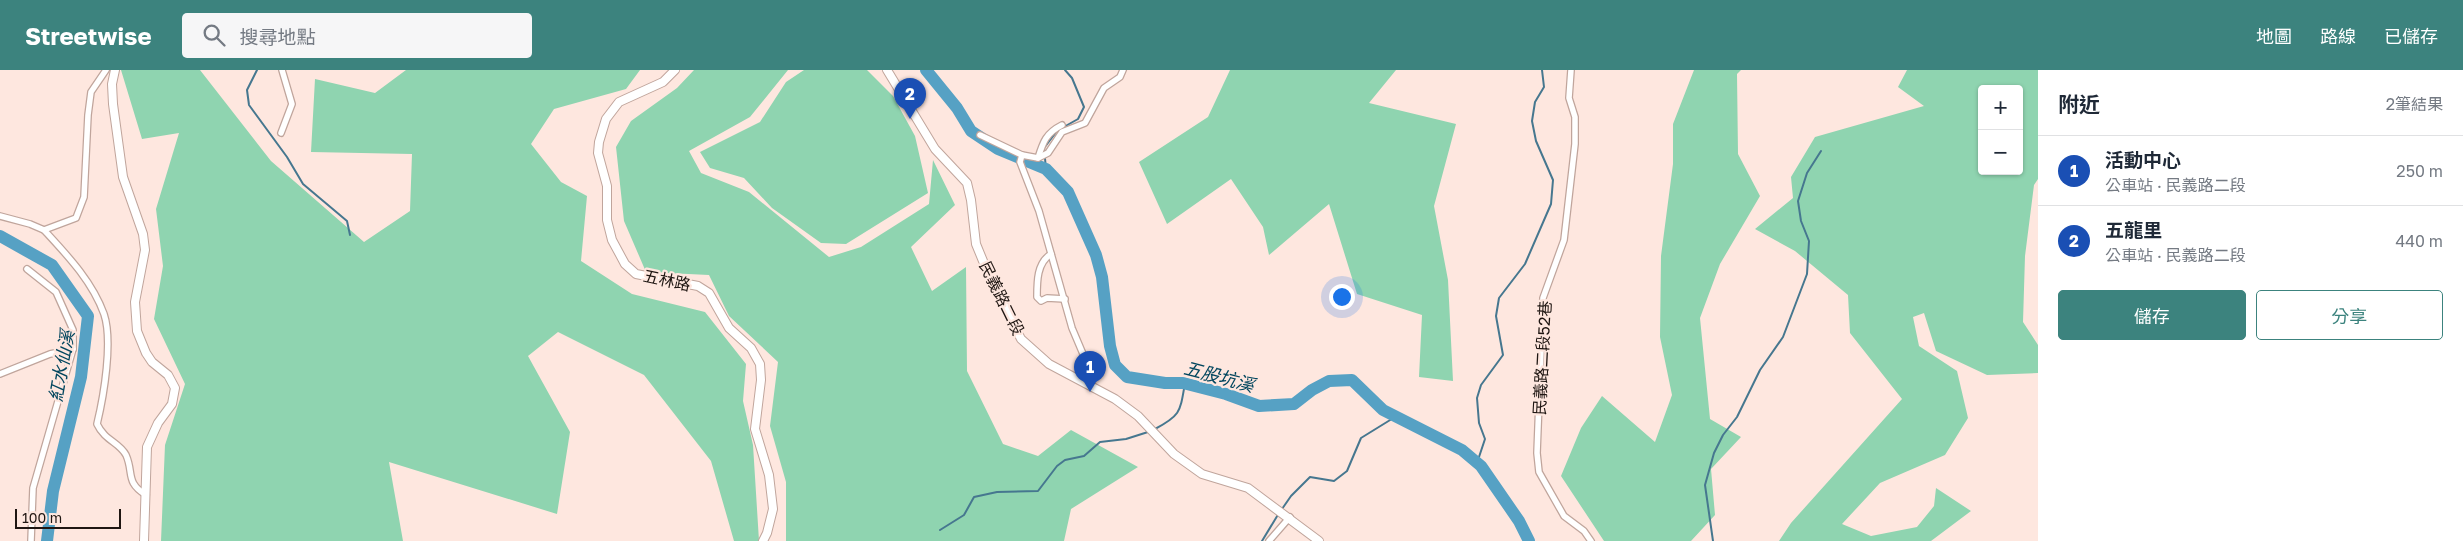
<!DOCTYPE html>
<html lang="zh-TW">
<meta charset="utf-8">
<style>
body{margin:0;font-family:"Golos Text","Noto Sans TC",sans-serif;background:#f6f6f7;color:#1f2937}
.controls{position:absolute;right:15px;top:15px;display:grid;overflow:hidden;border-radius:5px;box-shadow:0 1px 4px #0004}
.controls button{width:45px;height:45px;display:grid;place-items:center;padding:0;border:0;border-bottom:1px solid #e0e1e3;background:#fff;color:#1f2937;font:25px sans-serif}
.scale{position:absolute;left:15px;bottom:12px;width:106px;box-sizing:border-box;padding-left:5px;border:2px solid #1f1612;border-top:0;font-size:14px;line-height:18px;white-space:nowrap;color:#1f1612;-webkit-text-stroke:4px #fee7df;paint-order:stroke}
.you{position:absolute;left:1341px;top:226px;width:18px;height:18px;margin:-12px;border:4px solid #fff;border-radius:50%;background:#1a73e8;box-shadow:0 0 0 8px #1a73e833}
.badge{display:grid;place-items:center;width:32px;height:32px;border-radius:50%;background:#3c837e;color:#fff;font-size:16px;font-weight:700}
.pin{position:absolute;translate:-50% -41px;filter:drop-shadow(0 1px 2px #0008)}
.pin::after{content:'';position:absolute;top:26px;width:18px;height:15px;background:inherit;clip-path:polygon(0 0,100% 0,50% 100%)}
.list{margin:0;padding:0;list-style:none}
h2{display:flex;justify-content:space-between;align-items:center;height:65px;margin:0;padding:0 20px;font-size:21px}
h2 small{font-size:16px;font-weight:400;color:#747a83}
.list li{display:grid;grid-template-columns:32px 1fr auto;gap:15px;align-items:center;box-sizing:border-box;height:70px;padding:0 20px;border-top:1px solid #e0e1e3}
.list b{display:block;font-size:19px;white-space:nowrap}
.list p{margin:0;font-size:16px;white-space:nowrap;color:#747a83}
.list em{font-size:16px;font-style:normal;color:#747a83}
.actions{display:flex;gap:10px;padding:15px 20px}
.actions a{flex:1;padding:11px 0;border:1px solid #3c837e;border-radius:5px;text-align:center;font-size:18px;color:#3c837e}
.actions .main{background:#3c837e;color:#fff}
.icon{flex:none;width:28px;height:28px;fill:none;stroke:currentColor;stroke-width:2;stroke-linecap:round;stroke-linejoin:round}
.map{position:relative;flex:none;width:2038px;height:471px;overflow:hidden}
header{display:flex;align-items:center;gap:30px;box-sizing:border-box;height:70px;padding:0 25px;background:#3c837e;color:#fff}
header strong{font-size:24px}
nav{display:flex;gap:28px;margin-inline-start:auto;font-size:18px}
.search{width:350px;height:45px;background:#f6f6f7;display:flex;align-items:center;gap:12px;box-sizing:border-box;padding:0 18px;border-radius:5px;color:#747a83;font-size:19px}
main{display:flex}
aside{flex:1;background:#fff}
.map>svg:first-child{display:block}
.green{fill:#8fd4b0;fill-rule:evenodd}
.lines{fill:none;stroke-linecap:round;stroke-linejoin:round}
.stream{stroke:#46778f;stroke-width:2}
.river{stroke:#56a1c4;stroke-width:12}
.street-casing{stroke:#c0a59c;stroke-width:8}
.secondary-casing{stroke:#c0a59c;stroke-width:10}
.street{stroke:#fff;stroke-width:5.5}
.secondary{stroke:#fff;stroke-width:8}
.labels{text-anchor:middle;stroke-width:4.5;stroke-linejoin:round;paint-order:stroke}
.street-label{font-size:16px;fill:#1f1612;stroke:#fee7df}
.water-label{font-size:18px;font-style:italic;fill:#02465e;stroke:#fee7df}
</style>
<header>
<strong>Streetwise</strong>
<div class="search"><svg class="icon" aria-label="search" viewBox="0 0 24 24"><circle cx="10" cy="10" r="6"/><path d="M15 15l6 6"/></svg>搜尋地點</div>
<nav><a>地圖</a><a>路線</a><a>已儲存</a></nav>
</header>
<main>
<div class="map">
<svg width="2038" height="471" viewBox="0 0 2038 471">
<rect width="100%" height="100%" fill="#fee7df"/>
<g class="green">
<polygon points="121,0 200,0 271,91 364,172 410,141 412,84 311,82 315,9 375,23 406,0 640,0 626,19 554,39 531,74 561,112 587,126 581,191 632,224 705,242 746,294 743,331 753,375 759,471 734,471 711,391 644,305 558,262 528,286 570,362 557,444 389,392 403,471 161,471 165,375 185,314 154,249 163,196 156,139 179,63 142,69"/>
<polygon points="694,0 788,0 750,47 689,81 701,103 749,122 829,187 861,177 929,134 933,90 955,135 911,177 932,221 966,197 967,301 1003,374 1038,386 1071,360 1138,397 1071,439 1064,471 786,471 786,412 770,356 778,292 729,246 709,205 646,202 624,151 616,77 631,51 677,18"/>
<polygon points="804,0 867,0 893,26 915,66 928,123 846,174 821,173 772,138 744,108 710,98 700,82 760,52 786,12"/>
<polygon points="1230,0 1396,0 1369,33 1456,54 1434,136 1448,210 1453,311 1419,307 1422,245 1357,224 1329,134 1269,185 1263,157 1231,109 1167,154 1139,92 1208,47"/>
<polygon points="1694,0 1741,0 1737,4 1738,84 1760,126 1720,194 1700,248 1710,349 1741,367 1711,399 1715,445 1691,471 1604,471 1561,406 1581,358 1602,326 1655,372 1672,325 1660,267 1661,186 1673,94 1673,54"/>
<path d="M1907,0h131v109l-4,6 -9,71 -2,66 15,23v28l-51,2 -51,-24 -12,-38 -11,4 6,29 38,25 11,47 -23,37 -65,28 -38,41 29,12 46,-9 17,-21 2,-18 35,23 -40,30h-152l12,-18 111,-124 -52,-66 -2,-38 -53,-44 -40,-22 38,-31 -2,-21 24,-40 109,-31 -26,-19zM1982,19h37v82h-37z"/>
</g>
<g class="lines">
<g class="stream">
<polyline points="257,0 247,20 249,35 287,87 303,114 347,151 350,165"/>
<polyline points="1062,58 1078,49 1084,37 1072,8 1065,0"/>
<polyline points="1046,99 1044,78 1057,61"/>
<path d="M1155,359c26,-14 25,-17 30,-46"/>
<polyline points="1477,393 1485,369 1479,353 1477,328 1481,315 1503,285 1496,246 1499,228 1525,194 1551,134 1553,110 1536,71 1532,51 1535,32 1544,17 1542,0"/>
<polyline points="1282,439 1291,426 1310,407 1334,411 1347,401 1361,368 1395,347"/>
<polyline points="940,460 964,445 974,427 997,422 1038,421 1057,396 1065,390 1084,386 1100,372 1126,369 1148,362"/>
<polyline points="1262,471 1279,443"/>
<polyline points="1713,471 1705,415 1714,383 1723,365 1737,347 1760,300 1783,267 1807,204 1809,171 1801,151 1798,131 1807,103 1821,81"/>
</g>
<g class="river">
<polyline points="926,0 957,38 971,61 998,79 1046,99 1068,122 1096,185 1102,207 1110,276 1115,295 1127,307 1165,313 1183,313 1226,324 1259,336 1294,334 1312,320 1329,311 1352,310 1383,340 1462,380 1481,396 1519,451 1529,471"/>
<polyline points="0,166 52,195 88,246 81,307 53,421 47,471"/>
</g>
<defs>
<g id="street">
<polyline points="1571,0 1569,28 1575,47 1575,74 1564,170 1543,228 1537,383 1539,402 1564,446 1584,461 1591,471"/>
<polyline points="281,63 292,34 282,0"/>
<polyline points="980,65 1022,85 1038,88 1048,83 1062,62 1085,53 1104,18 1120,7 1123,0"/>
<polyline points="1022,85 1020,92 1039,141 1072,258 1083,284 1091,316"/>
<path d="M1038,88c5,-16 8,-25 24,-33"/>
<polyline points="0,146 30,154 44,160 76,148 84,127 88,45 91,22 106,0"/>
<path d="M44,160c23,25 48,51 60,84 9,27 0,81 -7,110 8,17 22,18 29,31 8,18 -1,27 20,40"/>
<path d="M1051,184c-14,9 -14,27 -14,43l4,4 6,-3 18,1"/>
<polyline points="27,199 56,222 73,260 73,279 33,418 31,471"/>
<polyline points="0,304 50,284 73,279"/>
<polyline points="1269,471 1290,447"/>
</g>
<g id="secondary">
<polyline points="115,0 112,14 113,34 123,107 143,164 145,180 135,232 137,261 146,283 152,292 168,305 175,318 172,334 158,353 147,377 144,471"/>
<polyline points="675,0 663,12 619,32 606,49 599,72 598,83 607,116 607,150 612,170 625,194 636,204 698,216 709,223 729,258 751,278 760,294 761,310 755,359 769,405 773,439 767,463 763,471"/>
<polyline points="887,0 935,79 967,113 971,130 976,174 990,208 1021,269 1049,294 1115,329 1138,346 1174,384 1202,404 1248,418 1319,471"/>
</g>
</defs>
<use href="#street" class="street-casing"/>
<use href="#secondary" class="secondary-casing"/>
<use href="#street" class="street"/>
<use href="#secondary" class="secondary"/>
</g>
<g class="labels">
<g class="street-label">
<text transform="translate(667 210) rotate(12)" y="6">五林路</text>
<text transform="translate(1002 228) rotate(64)" y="6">民義路二段</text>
<text transform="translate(1542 288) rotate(-87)" y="6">民義路二段52巷</text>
</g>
<g class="water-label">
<text transform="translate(62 296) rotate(-80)" y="6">紅水仙溪</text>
<text transform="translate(1219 307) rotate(15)" y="6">五股坑溪</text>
</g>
</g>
</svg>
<div class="controls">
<button>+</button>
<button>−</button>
</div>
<div class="scale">100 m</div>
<div class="you"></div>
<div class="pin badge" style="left:1090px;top:322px;background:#1a4fb4">1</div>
<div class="pin badge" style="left:910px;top:49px;background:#1a4fb4">2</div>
</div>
<aside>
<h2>附近<small>2筆結果</small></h2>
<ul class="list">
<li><span class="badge" style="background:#1a4fb4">1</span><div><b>活動中心</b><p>公車站 · 民義路二段</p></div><em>250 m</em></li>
<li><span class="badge" style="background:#1a4fb4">2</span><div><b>五龍里</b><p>公車站 · 民義路二段</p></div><em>440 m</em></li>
</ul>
<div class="actions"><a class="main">儲存</a><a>分享</a></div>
</aside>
</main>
